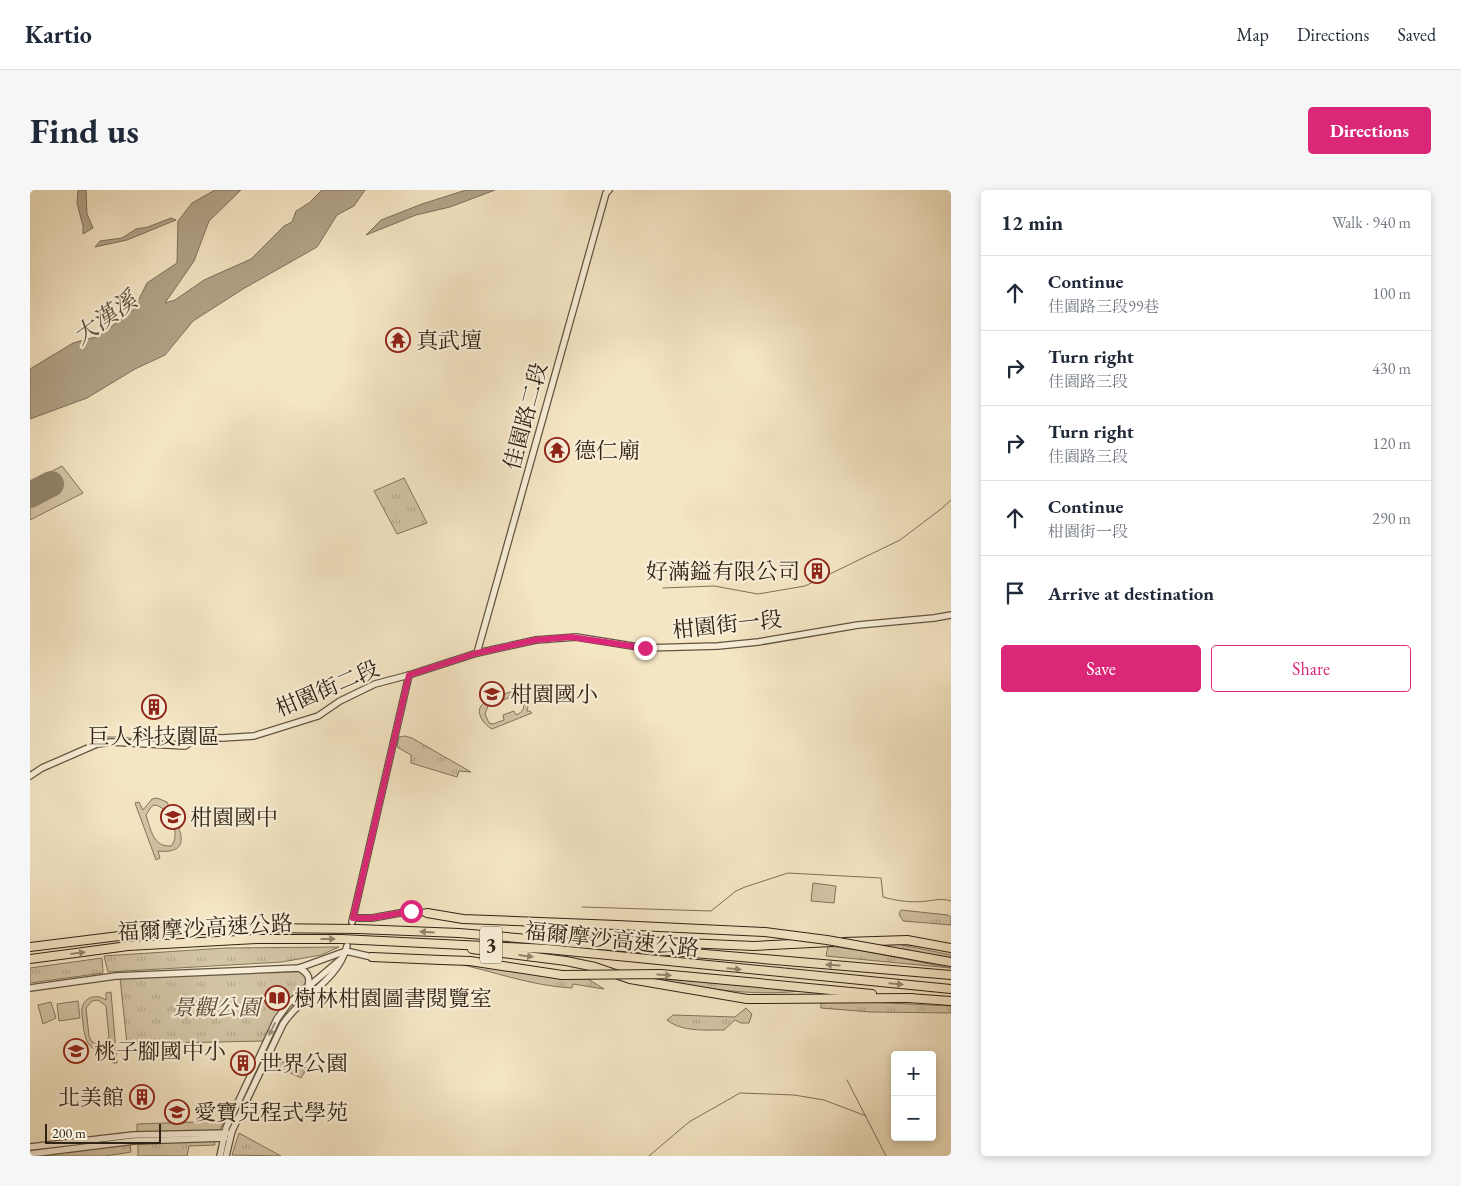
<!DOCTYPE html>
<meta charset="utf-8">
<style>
body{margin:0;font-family:"EB Garamond","Noto Serif TC",serif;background:#f6f6f7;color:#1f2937}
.controls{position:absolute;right:15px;bottom:15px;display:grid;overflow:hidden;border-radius:5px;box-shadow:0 2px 8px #0003}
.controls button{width:45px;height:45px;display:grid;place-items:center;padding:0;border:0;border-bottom:1px solid #e0e1e3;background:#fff;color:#1f2937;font:25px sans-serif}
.scale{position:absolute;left:15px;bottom:12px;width:116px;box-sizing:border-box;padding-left:5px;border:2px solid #302314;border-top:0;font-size:14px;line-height:18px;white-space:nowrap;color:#302314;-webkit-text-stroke:4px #f8eed8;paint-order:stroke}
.stop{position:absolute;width:15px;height:15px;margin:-11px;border:4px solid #db2777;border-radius:50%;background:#fff}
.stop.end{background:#db2777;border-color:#fff;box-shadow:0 1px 5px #0008}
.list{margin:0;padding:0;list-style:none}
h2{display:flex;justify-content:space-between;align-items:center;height:65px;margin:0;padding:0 20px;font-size:21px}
h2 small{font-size:16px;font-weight:400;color:#747a83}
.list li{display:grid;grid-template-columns:32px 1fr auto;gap:15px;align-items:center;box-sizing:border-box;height:75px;padding:0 20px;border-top:1px solid #e0e1e3}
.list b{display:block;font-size:19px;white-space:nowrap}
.list p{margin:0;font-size:16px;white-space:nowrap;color:#747a83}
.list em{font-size:16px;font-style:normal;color:#747a83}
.actions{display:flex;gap:10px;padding:15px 20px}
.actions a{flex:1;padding:11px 0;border:1px solid #db2777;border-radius:5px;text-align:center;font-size:18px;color:#db2777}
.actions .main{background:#db2777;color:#fff}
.icon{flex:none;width:28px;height:28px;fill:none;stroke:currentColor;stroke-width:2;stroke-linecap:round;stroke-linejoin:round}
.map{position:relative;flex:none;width:921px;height:966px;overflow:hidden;border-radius:5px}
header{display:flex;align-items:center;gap:30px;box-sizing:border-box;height:70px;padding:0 25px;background:#fff;border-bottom:1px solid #e0e1e3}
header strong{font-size:24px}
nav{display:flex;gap:28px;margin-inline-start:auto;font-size:18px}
.intro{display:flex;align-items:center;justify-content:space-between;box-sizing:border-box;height:120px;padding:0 30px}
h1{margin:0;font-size:35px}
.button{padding:12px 22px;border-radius:5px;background:#db2777;color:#fff;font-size:18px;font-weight:700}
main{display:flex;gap:30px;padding:0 30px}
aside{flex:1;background:#fff;border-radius:5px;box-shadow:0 2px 8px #0003}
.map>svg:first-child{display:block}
.grass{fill:url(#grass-tufts);stroke:#82745c}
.pitch{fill:#d3c4a5;stroke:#82745c;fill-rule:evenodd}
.water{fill:#b1a388;stroke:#7d705a}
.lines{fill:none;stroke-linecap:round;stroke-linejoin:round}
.stream{stroke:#7d705a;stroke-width:1}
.runway{stroke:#92846c;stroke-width:26}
.tertiary-casing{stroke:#615440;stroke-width:8}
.motorway-casing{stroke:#302314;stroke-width:10}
.tertiary{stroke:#f8eed8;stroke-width:5.5}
.motorway{stroke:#f4e5c3;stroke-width:8}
.motorway-bridge-casing{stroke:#302314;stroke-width:10;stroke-linecap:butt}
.motorway-bridge{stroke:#f4e5c3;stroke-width:8}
.oneway{fill:#92846c}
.oneway2{fill:#9e9380}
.route{stroke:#db2777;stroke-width:6}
.labels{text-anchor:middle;stroke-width:4.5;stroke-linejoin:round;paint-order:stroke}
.shield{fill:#f8eed8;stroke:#6c604f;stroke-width:1}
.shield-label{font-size:21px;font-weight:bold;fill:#302314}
.poi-label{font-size:22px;fill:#302314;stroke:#f8eed8;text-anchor:start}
.street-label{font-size:22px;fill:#302314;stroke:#f8eed8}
.park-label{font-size:22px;font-style:italic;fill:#594b38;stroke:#f8eed8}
.water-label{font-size:24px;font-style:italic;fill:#5d503d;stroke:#f8eed8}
</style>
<header>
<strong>Kartio</strong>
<nav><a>Map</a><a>Directions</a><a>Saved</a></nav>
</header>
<div class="intro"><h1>Find us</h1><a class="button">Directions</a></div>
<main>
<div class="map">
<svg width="921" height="966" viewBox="0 0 921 966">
<defs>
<pattern id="grass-tufts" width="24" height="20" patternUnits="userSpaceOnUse" patternTransform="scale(1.25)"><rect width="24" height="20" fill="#d3c4a5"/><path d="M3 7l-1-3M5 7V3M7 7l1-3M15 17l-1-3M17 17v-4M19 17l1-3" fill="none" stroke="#b5a88d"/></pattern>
</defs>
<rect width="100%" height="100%" fill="#f4e5c3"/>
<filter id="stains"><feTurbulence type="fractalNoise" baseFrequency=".004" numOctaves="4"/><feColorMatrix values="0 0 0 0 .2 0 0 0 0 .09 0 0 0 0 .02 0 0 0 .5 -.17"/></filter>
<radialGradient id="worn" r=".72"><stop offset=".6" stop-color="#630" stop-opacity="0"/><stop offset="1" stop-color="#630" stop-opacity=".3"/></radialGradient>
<g class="grass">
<polygon points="374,288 397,333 367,344 344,301"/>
<polygon points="375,546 382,548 441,582 429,581 427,587 381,573 381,565 367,557 369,547"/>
<polygon points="871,720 918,725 921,727 921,735 873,731 869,724"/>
<polygon points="858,752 921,765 921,770 831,753"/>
<polygon points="798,756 828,760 921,778 796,766"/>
<polygon points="309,757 291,765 252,772 78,782 74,766 195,758"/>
<polygon points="72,768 73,783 0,793 0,778"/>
<path d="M424,773l78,11 56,5 16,10 -31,-5 -1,4c-41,-2 -79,-17 -118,-25z"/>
<polygon points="194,782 270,782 274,784 277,791 250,820 233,851 97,854 90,788"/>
<path d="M617,788l77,5 76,8c-52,6 -102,-4 -153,-13z"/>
<polygon points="816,811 921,816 921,823 841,822 791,818 791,813"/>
<path d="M716,818l6,6 -3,9h-8l-6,-3 -11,10c-19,0 -42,2 -57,-10l6,-5 62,2z"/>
<polygon points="242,869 277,878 271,888 240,873"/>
<polygon points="194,931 190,940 110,942 107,941 107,934"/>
<polygon points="209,943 251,966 202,965"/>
<polygon points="184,951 185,955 159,956 157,966 108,966 108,953"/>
<polygon points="100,954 101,962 75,966 3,966"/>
</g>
<g class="pitch">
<polygon points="32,276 53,303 0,330 0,292"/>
<path d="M485,500c11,2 15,11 12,21h3l2,2 -40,16c-8,-4 -19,-18 -8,-26 8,-6 22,-9 31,-13zM486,505l7,6c2,7 0,11 -7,14l-2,-4 -11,4 1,5 -11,4 -4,-1 -4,-9 3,-8z"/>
<path d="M127,608l10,4c9,20 31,53 -9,49l2,7 -4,2 -21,-57 4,-1 4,8 9,-11zM124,615c15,1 28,31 17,41 -18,1 -20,-16 -25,-31l5,-8z"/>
<polygon points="783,693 806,696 804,713 781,711"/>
<path d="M81,802l6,71h-4l-2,-19c-21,14 -26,-3 -28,-20 0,-5 -2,-11 -1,-16 3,-12 15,-14 24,-8v-7zM68,810l8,6 3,31 -5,5 -8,2 -4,-2 -3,-6 -3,-28 6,-7z"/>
<polygon points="48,811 50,828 29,831 27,814"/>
<polygon points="21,812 26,828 13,834 8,815"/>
</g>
<g class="water">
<polygon points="48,0 56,0 57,24 63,38 53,44 53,36 47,13"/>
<polygon points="185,0 211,0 179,31 164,71 135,113 145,110 174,90 221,69 254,36 262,32 266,21 279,13 292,0 335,0 324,16 307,25 287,57 213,99 163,131 135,165 105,179 57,208 0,229 0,179 43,153 69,146 104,119 117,93 147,73 148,31 162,13"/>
<polygon points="436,0 465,0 420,17 386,25 336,45 351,30 392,14"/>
<polygon points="141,28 146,30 97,50 65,57 70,51 92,48 106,39 118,37"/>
</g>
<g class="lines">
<g class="stream">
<polyline points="633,398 684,396 728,404 775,396 870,350 911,319 921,310"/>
<polyline points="14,574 76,547 95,547 111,551 157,551"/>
<polyline points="0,582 8,577"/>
<path d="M552,717l129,4 25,-20 9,-4 43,-14 93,5 2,19c14,4 29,6 44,4 9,-1 15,-3 24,0"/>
<polyline points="817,890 856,966"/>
<polyline points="619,966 659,932 710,903 764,905 794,910 836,926"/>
</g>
<polyline class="runway" points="0,305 21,294"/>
<defs>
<g id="tertiary">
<polyline points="447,463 576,3 579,0"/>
<polyline points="0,586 12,578 67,554 81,552 155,556 165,549 171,547 192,548 224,546 288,526 310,511 345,494 379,485 447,463 506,450 546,447 615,458 688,456 728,452 828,435 904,428 921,425"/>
<polyline points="323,728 342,728 381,721 397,723"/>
<polyline points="322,732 379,485"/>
<polyline points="316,761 342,767"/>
<path d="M269,778c7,4 12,8 9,18"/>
<polyline points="0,798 86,786 269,778 316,761"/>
<polyline points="0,957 103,945 197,943"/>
<polyline points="0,964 104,951 195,948"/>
<polyline points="190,966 196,938 247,829 258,814 311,769"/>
<path d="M196,966l6,-25 51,-107c18,-28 55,-43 64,-78"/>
</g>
<g id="motorway">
<polyline points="397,723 433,729 587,735"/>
<polyline points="564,749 724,756 802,752"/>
<polyline points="814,752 877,750 921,758"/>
<polyline points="0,757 122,742 229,738 328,739 429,743 921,785"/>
<polyline points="442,759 536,771 565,777 600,789 717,809 882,808"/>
<polyline points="342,767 411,770"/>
<polyline points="898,768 921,772"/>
<polyline points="0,769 98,756 228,749 311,749 517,759 921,799"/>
<polyline points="707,791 842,804"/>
<polyline points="878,808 921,811"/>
</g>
</defs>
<use href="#tertiary" class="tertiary-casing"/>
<use href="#motorway" class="motorway-casing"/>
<use href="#tertiary" class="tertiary"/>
<use href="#motorway" class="motorway"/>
<defs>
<g id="motorway-bridge">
<polyline points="587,735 735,742 797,750 898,768"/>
<polyline points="411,770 440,771 532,785 631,784 707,791"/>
</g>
</defs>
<use href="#motorway-bridge" class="motorway-bridge-casing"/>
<use href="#motorway-bridge" class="motorway-bridge"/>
</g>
<defs><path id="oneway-solid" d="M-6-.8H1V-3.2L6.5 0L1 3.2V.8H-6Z" transform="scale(1.25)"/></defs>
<g class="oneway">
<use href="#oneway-solid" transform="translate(397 742) rotate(-177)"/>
<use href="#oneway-solid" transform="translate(298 749)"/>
<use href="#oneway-solid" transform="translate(48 763) rotate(-7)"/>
<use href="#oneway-solid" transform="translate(496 766) rotate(7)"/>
<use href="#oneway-solid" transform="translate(803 775) rotate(-176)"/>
<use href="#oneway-solid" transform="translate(704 779) rotate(5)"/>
<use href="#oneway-solid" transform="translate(634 785) rotate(4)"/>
<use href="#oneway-solid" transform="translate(866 794) rotate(5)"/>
</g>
<use class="oneway2" href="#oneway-solid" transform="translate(242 839) rotate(116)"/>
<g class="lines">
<polyline class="route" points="381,721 342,728 323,728 379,485 447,463 506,450 541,447 615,458"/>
</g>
<defs>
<symbol id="temple-ring" viewBox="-11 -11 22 22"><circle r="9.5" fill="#f8eed8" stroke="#8f2418" stroke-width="1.5"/><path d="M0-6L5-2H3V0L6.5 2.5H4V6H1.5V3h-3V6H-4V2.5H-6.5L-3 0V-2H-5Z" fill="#8f2418"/></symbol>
<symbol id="building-ring" viewBox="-11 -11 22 22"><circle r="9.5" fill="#f8eed8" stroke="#8f2418" stroke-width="1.5"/><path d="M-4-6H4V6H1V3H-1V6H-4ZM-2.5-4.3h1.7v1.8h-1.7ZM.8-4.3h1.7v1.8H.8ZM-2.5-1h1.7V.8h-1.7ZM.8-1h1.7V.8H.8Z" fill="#8f2418"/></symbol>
<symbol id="school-ring" viewBox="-11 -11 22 22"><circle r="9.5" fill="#f8eed8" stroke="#8f2418" stroke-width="1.5"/><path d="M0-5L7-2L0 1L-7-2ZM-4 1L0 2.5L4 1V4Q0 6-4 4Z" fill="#8f2418"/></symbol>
<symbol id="library-ring" viewBox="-11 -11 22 22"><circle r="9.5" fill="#f8eed8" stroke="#8f2418" stroke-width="1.5"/><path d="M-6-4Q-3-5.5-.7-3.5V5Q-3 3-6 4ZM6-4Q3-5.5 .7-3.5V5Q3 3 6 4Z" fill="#8f2418"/></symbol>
</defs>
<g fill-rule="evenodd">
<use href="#temple-ring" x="354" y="136" width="28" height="28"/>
<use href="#temple-ring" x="513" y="246" width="28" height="28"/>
<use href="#building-ring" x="773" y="367" width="28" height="28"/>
<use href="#school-ring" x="448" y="490" width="28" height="28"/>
<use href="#building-ring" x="110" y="503" width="28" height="28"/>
<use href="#school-ring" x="129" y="613" width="28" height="28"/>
<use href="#library-ring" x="233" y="794" width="28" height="28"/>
<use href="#school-ring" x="32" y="847" width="28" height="28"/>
<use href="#building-ring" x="199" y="859" width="28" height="28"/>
<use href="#building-ring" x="98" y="893" width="28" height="28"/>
<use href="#school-ring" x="133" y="908" width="28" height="28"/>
</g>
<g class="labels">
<rect class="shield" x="450" y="736.5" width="22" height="37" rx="4"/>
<g class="shield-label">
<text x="461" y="762">3</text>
</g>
<g class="poi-label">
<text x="386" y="158">真武壇</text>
<text x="544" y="268">德仁廟</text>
<text x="770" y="389" text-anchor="end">好滿鎰有限公司</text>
<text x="480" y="512">柑園國小</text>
<text x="124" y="554" text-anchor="middle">巨人科技園區</text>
<text x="160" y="635">柑園國中</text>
<text x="264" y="816">樹林柑園圖書閱覽室</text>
<text x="64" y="869">桃子腳國中小</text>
<text x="230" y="881">世界公園</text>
<text x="94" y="915" text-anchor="end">北美館</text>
<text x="164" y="930">愛寶兒程式學苑</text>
</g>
<g class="street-label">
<text transform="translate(495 226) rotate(-75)" y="8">佳園路二段</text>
<text transform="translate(697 434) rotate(-6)" y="8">柑園街一段</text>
<text transform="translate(297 498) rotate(-23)" y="8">柑園街二段</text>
<text transform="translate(175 737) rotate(-3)" y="8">福爾摩沙高速公路</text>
<text transform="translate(582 749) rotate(6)" y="8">福爾摩沙高速公路</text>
</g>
<g class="park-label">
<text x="186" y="825">景觀公園</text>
</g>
<g class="water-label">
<text transform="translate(75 128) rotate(-36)" y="8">大漢溪</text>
</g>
</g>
<rect width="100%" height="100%" filter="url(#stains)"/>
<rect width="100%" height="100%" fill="url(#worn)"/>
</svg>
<div class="controls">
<button>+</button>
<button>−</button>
</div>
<div class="scale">200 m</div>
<div class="stop" style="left:381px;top:721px"></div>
<div class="stop end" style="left:615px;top:458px"></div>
</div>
<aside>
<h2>12 min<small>Walk · 940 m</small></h2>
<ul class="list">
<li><svg class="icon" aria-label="ahead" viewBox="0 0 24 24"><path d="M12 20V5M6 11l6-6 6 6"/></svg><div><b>Continue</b><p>佳園路三段99巷</p></div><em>100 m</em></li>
<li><svg class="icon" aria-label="right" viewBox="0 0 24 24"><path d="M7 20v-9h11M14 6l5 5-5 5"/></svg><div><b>Turn right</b><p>佳園路三段</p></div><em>430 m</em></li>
<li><svg class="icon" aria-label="right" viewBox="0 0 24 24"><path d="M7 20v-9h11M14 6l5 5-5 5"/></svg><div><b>Turn right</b><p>佳園路三段</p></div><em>120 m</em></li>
<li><svg class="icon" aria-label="ahead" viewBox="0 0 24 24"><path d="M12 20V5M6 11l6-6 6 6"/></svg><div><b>Continue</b><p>柑園街一段</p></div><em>290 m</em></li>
<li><svg class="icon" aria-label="arrive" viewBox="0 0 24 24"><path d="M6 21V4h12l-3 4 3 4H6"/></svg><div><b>Arrive at destination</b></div></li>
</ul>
<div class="actions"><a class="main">Save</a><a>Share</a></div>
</aside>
</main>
